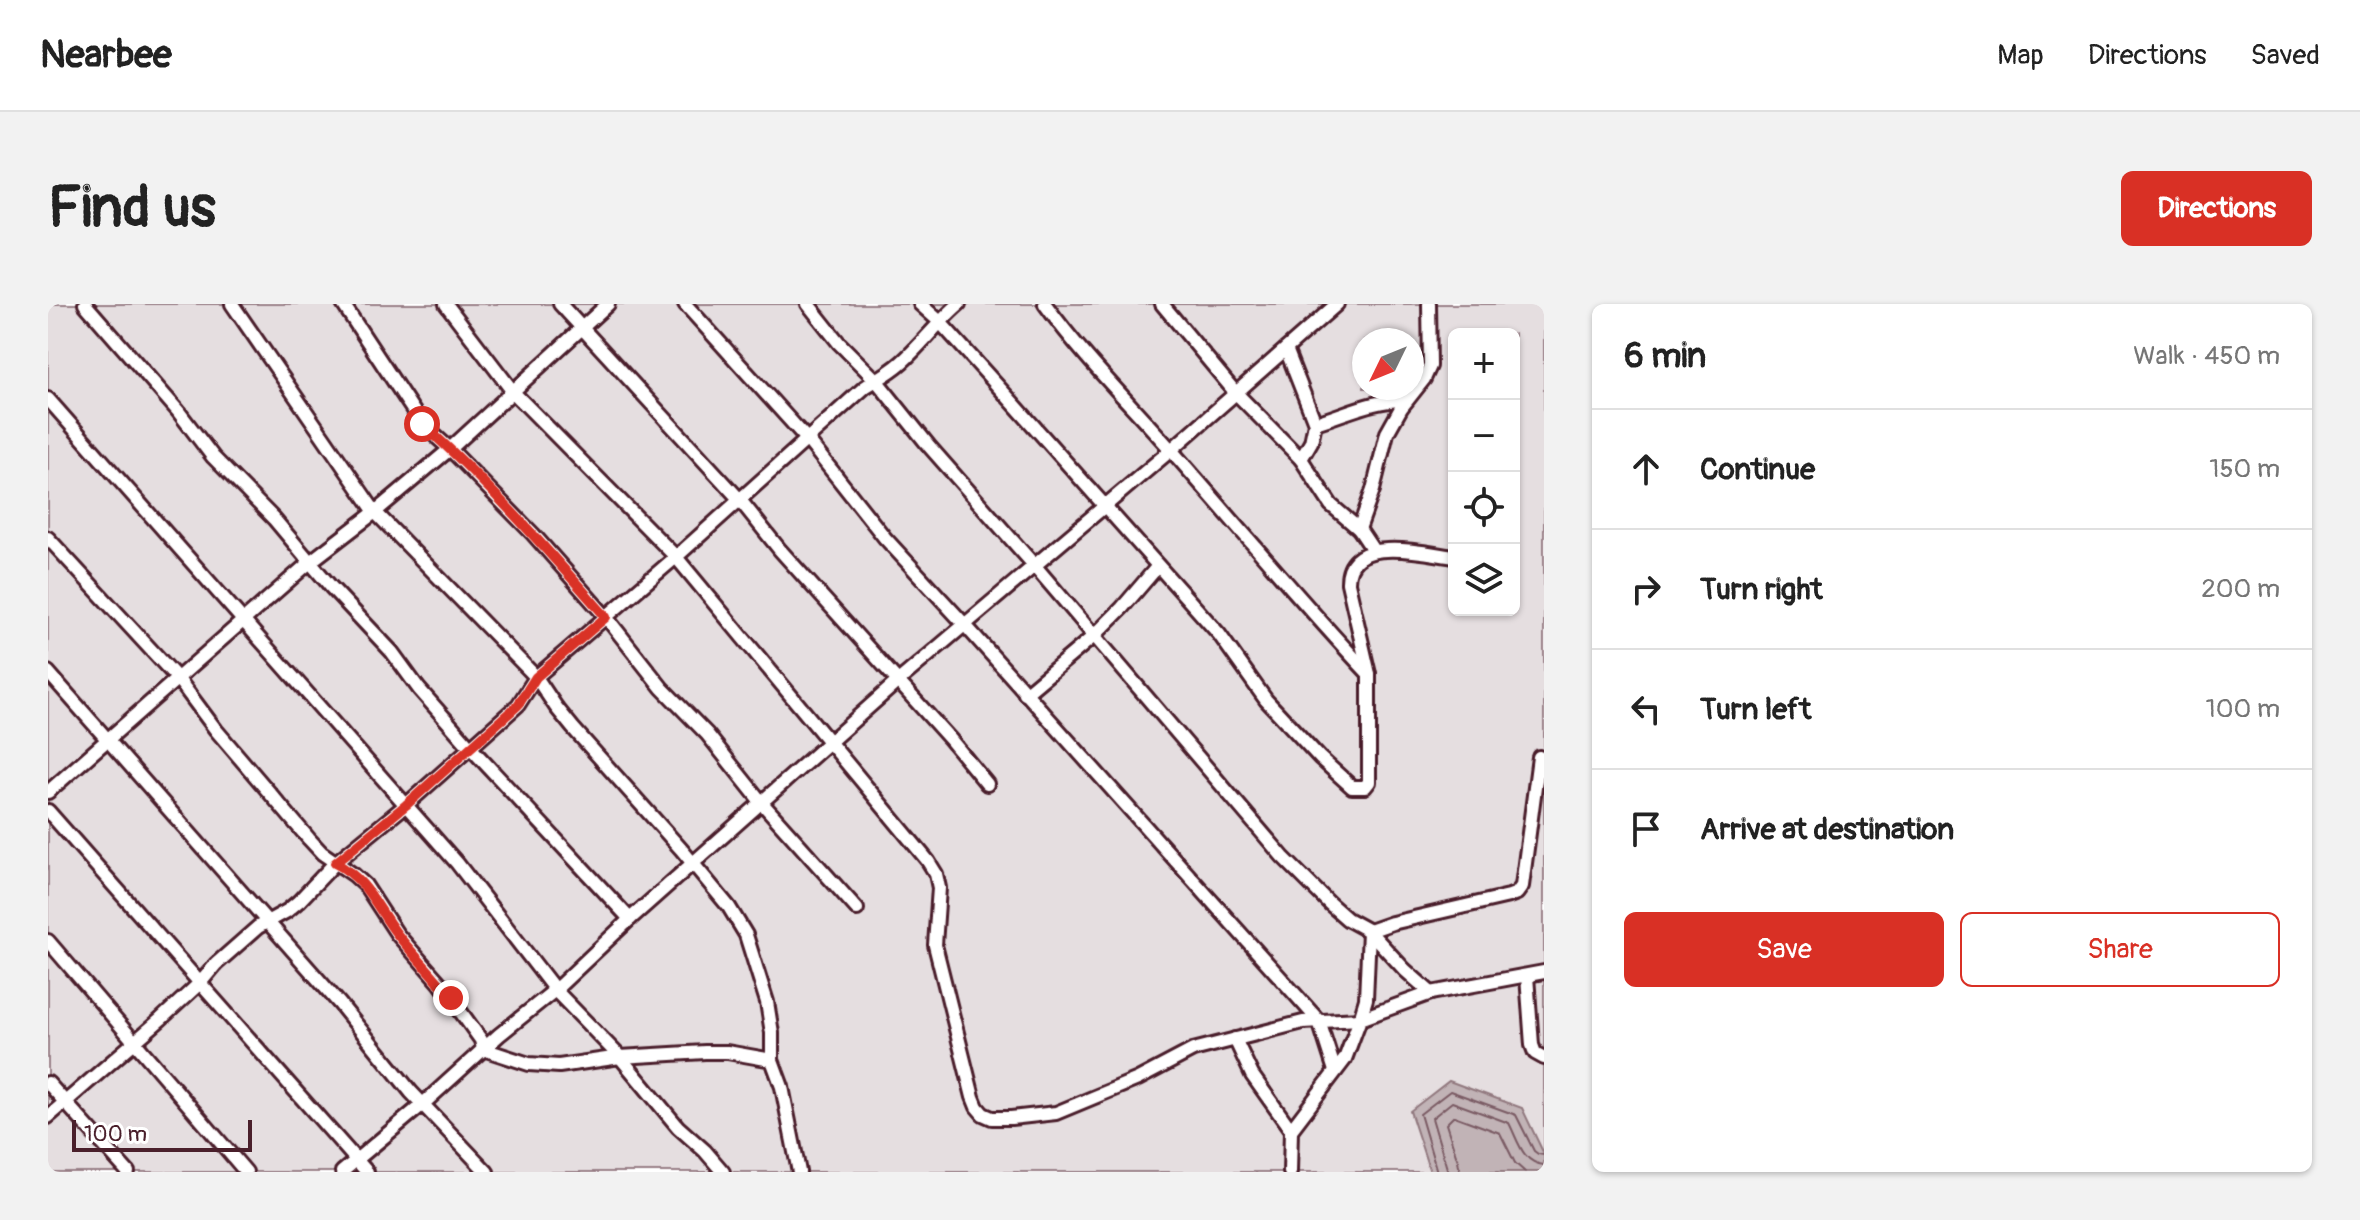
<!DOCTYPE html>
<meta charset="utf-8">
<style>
body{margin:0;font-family:Pangolin,sans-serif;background:#f2f2f2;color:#222}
.controls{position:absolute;right:24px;top:24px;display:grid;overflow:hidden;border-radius:12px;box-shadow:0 2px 6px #0004}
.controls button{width:72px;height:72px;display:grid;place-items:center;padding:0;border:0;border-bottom:2px solid #e0e0e0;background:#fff;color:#222;font:40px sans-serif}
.compass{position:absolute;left:1304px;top:24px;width:72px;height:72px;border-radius:50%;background:#fff;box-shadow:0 2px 6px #0004;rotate:227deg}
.scale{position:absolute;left:24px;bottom:20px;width:180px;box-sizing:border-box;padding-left:8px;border:4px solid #4a1f2b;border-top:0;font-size:22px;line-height:28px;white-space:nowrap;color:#4a1f2b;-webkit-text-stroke:6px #fff;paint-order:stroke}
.stop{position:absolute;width:24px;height:24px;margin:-18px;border:6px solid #d93025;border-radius:50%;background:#fff}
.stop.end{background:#d93025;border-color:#fff;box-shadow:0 2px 8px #0008}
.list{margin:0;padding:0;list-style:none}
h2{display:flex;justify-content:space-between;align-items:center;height:104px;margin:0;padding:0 32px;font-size:34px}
h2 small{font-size:26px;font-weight:400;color:#767676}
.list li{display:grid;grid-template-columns:52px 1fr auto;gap:24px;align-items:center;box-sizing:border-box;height:120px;padding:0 32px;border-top:2px solid #e0e0e0}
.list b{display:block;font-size:30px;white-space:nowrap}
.list em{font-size:26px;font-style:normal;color:#767676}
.actions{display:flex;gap:16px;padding:24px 32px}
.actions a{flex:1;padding:18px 0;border:2px solid #d93025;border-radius:12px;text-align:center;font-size:28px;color:#d93025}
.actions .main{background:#d93025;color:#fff}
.icon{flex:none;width:44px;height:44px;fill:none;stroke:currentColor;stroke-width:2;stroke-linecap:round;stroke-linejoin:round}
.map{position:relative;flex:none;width:1496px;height:868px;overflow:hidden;border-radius:12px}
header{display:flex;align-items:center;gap:48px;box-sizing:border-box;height:112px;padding:0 40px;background:#fff;border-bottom:2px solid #e0e0e0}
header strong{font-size:38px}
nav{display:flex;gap:44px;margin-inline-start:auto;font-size:28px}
.intro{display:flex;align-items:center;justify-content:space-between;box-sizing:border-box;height:192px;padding:0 48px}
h1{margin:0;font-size:56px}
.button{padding:20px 36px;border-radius:12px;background:#d93025;color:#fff;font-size:28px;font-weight:700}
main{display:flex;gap:48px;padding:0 48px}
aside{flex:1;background:#fff;border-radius:12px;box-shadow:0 2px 6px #0004}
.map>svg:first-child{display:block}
.green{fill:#e5dee0;stroke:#987e86;stroke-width:2;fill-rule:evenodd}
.water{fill:#c1b3b6;stroke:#91787e;stroke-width:2}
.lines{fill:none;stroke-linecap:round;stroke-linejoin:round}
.shore{stroke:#7a5a63;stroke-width:2}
.street-casing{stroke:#4a1f2b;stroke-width:18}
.street{stroke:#fff;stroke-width:12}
.route{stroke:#d93025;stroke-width:10}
</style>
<header>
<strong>Nearbee</strong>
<nav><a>Map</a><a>Directions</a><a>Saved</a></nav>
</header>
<div class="intro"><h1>Find us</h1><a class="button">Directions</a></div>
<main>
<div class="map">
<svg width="1496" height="868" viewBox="0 0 1496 868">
<rect width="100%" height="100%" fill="#fff"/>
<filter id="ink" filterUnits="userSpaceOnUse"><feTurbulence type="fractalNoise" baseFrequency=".0125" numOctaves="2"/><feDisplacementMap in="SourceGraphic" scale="16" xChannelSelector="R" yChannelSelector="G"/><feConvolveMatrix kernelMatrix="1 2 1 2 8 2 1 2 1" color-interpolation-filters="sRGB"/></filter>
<g filter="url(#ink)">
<path class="green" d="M0,0h1496v868h-1496zM1406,30h60v276h-60zM1316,36h48v48h-48z"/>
<polygon class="water" points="1401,777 1474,804 1496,850 1496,868 1382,868 1362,807"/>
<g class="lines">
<g class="shore">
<polyline points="1389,868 1372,810 1402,787 1468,811 1486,847 1490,850 1496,851"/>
<path d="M1400,868l-16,-54 20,-16 57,21c9,17 13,40 35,42"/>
<polyline points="1412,868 1410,857 1398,820 1406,812 1452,829 1467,859 1477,868"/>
</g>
<defs>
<g id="street">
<polyline points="37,0 130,107 165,153 226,215 283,283 344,348 371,385 422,443 582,615"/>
<polyline points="184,0 327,208 488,373 508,403 525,424 633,545 681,603 698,631 719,698 724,729 724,756 734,783 751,868"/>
<polyline points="295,0 374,120 402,145 485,230 558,313 614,384 659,430 714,499 809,605"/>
<polyline points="398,0 466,89 628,253 880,557 888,570 891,584 887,641 925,793 929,803 935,810 944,814 963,814 1008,809 1090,775 1145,746 1255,718 1312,715 1383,689 1496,668"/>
<polyline points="512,0 692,196 732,246 902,435 939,480"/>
<polyline points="637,0 758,134 837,234 917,321 1271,717 1287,767"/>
<polyline points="760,0 791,39 828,76 881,142 986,261 1235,553 1282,600 1299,615 1321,627 1357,666 1383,689"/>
<path d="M872,0l19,17 75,83 205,230 47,66 54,58 32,29h13l4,-5v-108l-21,-91c-1,-50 76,-30 106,-26"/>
<path d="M997,0c38,53 84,98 127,147 66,75 129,151 197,223"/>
<polyline points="1114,0 1187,88 1253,155"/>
<polyline points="1238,45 1267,119 1263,138 1253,155 1283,201 1311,225 1325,246"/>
<polyline points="0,95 409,559 507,686 572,753 630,823 657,847 675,868"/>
<path d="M1267,119c31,-9 59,-24 92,-23"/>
<polyline points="1311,225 1325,186 1339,129 1353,104 1376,75 1382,62 1381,0"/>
<polyline points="0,234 130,375 168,426 261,535 274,549 306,571 317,581 349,630 392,679 433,736 435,745 481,760 511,762 572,753 657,748 679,748 724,756"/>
<polyline points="0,368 291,699 363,788 439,868"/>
<polyline points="977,390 1046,332 1074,304 1110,262"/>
<polyline points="0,488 262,258 327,208 402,145 560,0"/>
<polyline points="0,507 319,868"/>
<polyline points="0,637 198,868"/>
<polyline points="1479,672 1484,741 1487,749 1496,754"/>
<polyline points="1187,735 1204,771 1243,826"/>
<polyline points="0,779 80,868"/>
<path d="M0,813l113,-98 40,-37 15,-18 42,-37 29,-16 12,-10 36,-38 71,-58 112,-100 18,-28 140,-120 189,-170c13,-8 26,-15 37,-25 20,-18 36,-40 57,-58"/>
<polyline points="294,868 375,800 451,731 507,686 582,615 849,378 1123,146 1289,0"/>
<polyline points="1242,868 1243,826 1297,755 1312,715 1318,695 1321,627 1344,619 1461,592 1469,589 1474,582 1491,453"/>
</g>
</defs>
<use href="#street" class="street-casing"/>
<use href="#street" class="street"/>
</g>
</g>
<g class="lines" filter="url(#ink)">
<path class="route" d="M374,120c67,59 125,126 184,193l-70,60 -18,28 -112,100 -71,58c33,17 41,44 62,71 17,22 37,41 54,64"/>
</g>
</svg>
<div class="controls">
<button>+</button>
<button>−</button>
<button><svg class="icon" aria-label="locate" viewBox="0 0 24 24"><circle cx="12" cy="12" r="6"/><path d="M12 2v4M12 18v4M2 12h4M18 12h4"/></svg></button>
<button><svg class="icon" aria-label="layers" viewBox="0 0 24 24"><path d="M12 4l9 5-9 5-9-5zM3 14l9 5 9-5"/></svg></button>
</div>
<svg class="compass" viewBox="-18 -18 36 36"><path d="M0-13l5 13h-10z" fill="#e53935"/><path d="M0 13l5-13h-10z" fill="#767676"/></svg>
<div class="scale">100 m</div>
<div class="stop" style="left:374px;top:120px"></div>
<div class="stop end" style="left:403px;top:694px"></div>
</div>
<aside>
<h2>6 min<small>Walk · 450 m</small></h2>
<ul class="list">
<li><svg class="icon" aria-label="ahead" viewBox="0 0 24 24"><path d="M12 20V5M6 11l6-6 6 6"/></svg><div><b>Continue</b></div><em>150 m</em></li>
<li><svg class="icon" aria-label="right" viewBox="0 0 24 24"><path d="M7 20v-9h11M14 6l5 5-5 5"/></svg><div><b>Turn right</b></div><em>200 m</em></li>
<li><svg class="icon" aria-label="left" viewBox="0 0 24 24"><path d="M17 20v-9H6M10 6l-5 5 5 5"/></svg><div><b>Turn left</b></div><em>100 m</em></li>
<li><svg class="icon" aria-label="arrive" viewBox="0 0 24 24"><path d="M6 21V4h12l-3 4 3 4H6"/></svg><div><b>Arrive at destination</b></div></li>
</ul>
<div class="actions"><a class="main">Save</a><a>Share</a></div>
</aside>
</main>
